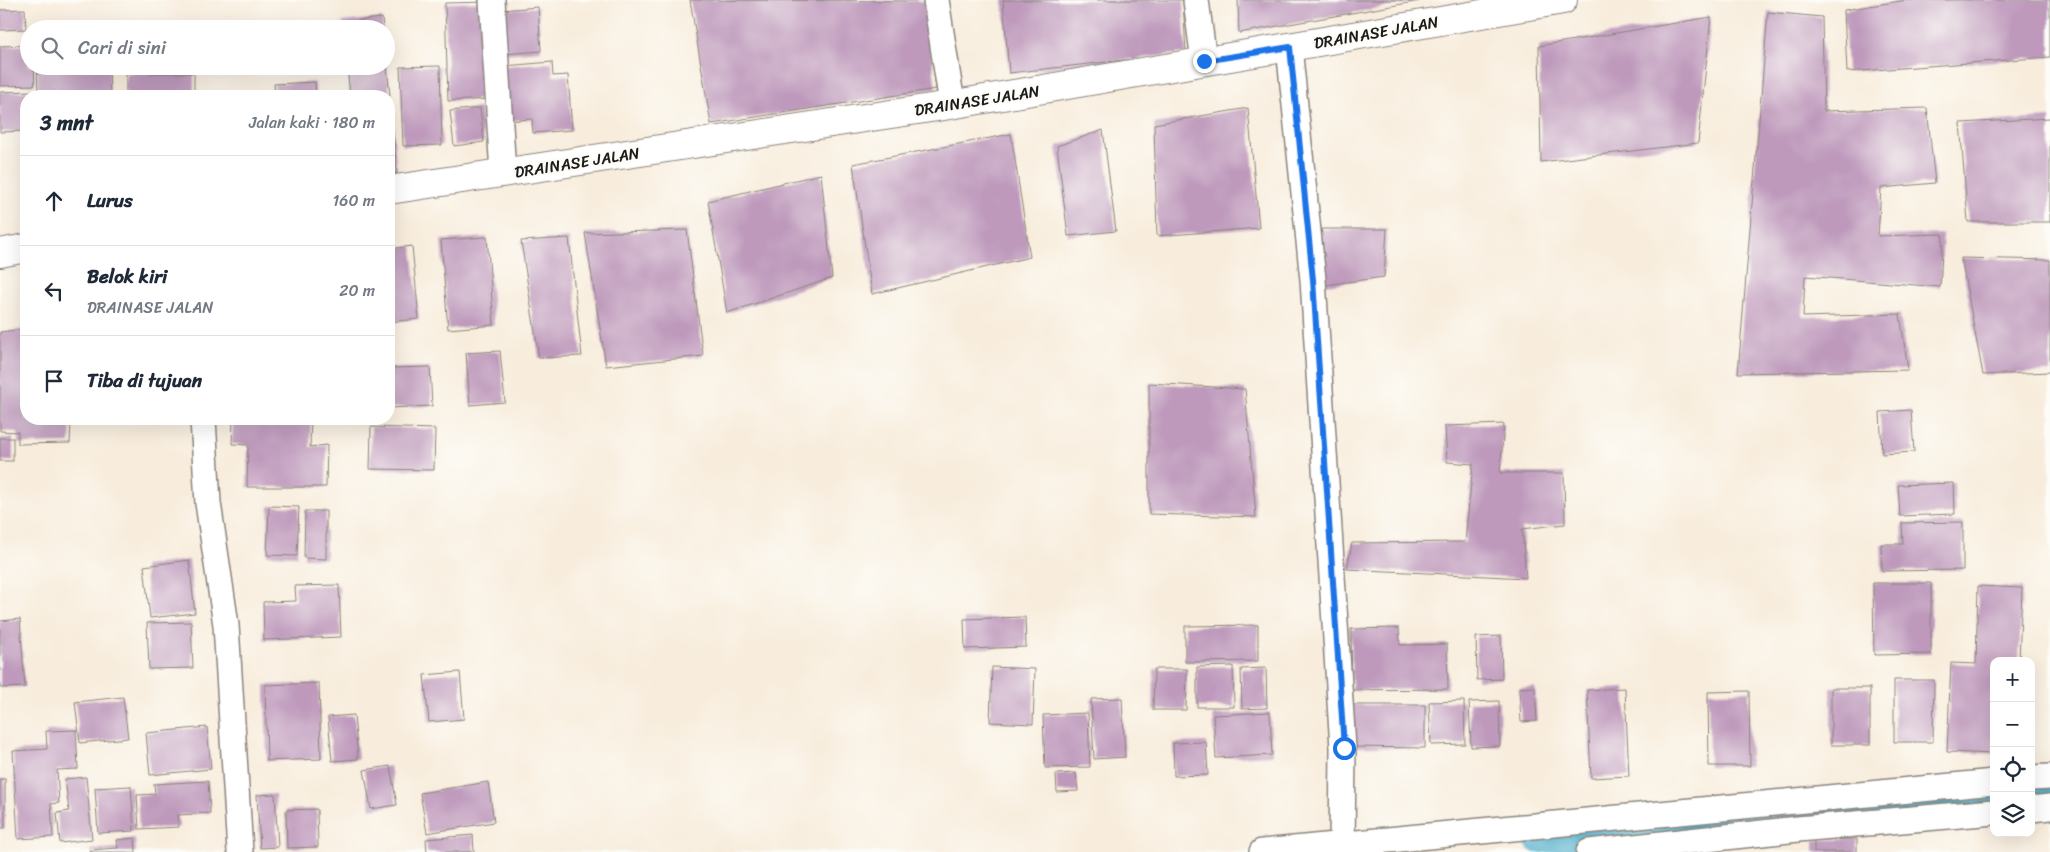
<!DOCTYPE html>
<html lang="id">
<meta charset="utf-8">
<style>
body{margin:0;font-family:Sriracha,sans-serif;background:#f2f2f3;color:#1f2937}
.controls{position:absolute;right:15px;bottom:15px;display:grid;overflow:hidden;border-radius:10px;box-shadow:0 5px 20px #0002}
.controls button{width:45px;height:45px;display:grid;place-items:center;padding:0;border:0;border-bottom:1px solid #e0e1e3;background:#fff;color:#1f2937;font:25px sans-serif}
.stop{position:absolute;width:15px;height:15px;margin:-11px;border:4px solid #1a73e8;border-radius:50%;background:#fff}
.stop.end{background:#1a73e8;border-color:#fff;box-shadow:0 1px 5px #0008}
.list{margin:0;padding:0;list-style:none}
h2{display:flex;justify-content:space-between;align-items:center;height:65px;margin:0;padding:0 20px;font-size:21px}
h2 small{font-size:16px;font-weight:400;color:#747a83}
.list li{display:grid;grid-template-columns:32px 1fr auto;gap:15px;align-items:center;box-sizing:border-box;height:90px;padding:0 20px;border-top:1px solid #e0e1e3}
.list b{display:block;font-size:19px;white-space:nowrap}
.list p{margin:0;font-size:16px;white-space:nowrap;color:#747a83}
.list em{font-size:16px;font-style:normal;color:#747a83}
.icon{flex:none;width:28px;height:28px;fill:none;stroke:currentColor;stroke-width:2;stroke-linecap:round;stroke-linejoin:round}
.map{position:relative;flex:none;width:2050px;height:852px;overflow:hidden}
.search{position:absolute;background:#fff;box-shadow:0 5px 20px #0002;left:20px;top:20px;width:375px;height:55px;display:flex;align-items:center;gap:12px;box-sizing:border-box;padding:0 18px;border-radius:28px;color:#747a83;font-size:19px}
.panel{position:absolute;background:#fff;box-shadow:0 5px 20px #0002;left:20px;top:90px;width:375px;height:335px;border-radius:20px}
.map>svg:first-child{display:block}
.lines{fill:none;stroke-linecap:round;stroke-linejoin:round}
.canal{stroke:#4bacca;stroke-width:31}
.building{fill:#be99bc}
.minor-casing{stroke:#8a847c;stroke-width:28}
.tertiary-casing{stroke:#8a847c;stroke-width:30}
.minor{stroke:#fff;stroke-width:25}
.tertiary{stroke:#fff;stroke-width:28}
.route{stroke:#1a73e8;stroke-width:6}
.labels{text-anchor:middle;stroke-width:5;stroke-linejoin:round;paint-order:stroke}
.street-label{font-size:16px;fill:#1c1c1c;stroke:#fdfcf7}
</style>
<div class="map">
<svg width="2050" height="852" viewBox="0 0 2050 852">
<rect width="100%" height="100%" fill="#fdfcf7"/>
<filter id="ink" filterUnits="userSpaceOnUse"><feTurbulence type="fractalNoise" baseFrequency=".02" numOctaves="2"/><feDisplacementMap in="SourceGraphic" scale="10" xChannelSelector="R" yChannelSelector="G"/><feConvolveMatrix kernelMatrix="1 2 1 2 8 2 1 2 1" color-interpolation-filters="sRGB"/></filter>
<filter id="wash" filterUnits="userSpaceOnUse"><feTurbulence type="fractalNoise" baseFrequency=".0096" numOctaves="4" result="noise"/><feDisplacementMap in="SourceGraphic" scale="20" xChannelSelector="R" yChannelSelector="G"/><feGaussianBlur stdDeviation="1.12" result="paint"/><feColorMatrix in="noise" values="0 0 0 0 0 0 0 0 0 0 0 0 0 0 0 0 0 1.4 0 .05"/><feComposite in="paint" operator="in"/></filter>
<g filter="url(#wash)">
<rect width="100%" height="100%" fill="#f8eddd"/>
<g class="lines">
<g class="canal">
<polyline points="2031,792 2050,790"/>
<polyline points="1539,838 1994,795"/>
</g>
</g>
<g id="blocks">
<g class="building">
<polygon points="690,0 925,1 936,89 711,124"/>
<polygon points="1003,0 1183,0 1186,53 1009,73"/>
<polygon points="1238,0 1419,0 1419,1 1239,33"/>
<polygon points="1907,0 2050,0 2050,57 1847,72 1844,10"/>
<polygon points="488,2 492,99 448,101 445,3"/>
<polygon points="538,7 541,51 504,54 501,10"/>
<polygon points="25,9 26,29 0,30 0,10"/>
<polygon points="1768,12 1822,17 1824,111 1927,108 1935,183 1881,188 1878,236 1943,234 1940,287 1805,276 1803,317 1900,314 1908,370 1738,373"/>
<polygon points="1711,17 1698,143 1541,162 1539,46"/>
<polygon points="382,18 383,29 343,29 342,22"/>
<polygon points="29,45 29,66 34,66 35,85 0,86 0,46"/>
<polygon points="552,62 553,76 568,75 572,130 533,133 532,119 508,121 504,66"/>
<polygon points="37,66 109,66 110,96 38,96"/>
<polygon points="347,66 387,66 390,96 350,96"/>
<polygon points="440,66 442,145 403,146 400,67"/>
<rect x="126" y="73" width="68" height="23"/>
<polygon points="315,82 316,96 275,96 274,84"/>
<polygon points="33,91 33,96 26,96 26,131 0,132 0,92"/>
<polygon points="390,99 397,173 389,174 389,100"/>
<polygon points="480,108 484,142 454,146 450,111"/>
<polygon points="1248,108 1259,228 1157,236 1154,124"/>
<polygon points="2050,118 2050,222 1968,222 1960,123"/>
<polygon points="1103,130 1116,231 1068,236 1057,146"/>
<polygon points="1011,134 1030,257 872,294 853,164"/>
<polygon points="821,174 832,278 727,313 708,201"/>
<polygon points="1319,229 1387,229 1384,277 1325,285"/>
<polygon points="687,230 703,356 606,366 585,233"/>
<polygon points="487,237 494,325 448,329 441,240"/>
<polygon points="569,238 582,356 539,358 521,241"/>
<polygon points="412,246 419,319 389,322 389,249"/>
<polygon points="1961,258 2050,260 2050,372 1983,375"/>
<polygon points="26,329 26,419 71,419 70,443 18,444 18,432 0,431 0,332"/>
<polygon points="500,351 505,402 470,405 466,353"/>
<polygon points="430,367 432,406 389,408 389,368"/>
<polygon points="1149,383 1245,389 1256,517 1149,514"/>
<polygon points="1911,410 1914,452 1882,454 1880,412"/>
<polygon points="233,419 311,419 310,447 327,445 326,487 247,487 248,445 232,444"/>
<polygon points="1504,424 1500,473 1564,473 1565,524 1522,529 1526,578 1347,569 1352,543 1465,542 1473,464 1447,462 1445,426"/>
<polygon points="371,427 435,429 434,470 370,469"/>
<rect x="0" y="438" width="13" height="23"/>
<polygon points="1954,483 1955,514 1900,516 1898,485"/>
<polygon points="269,506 299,507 297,556 267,555"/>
<polygon points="305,511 326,511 326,559 304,558"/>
<polygon points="1963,522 1963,570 1882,571 1881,544 1903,544 1902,523"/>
<polygon points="189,560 195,613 150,618 144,566"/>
<polygon points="1873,583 1931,583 1931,654 1874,655"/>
<polygon points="339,585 341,637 264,640 263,602 296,601 295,586"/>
<polygon points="1978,586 2022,588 2019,661 1994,661 1994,754 1947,752 1951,663 1976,664"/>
<polygon points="1025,617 1026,647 965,649 964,619"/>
<polygon points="20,619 25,687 0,688 0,621"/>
<polygon points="191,622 193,668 149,669 147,623"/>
<polygon points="1258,625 1258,661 1185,662 1185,626"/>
<polygon points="1399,628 1400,645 1447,644 1448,689 1352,690 1351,629"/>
<polygon points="1501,636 1502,679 1477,680 1476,637"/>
<polygon points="1233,666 1234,707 1197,707 1197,667"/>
<polygon points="992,667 1035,669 1033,724 990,722"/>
<polygon points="1266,668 1267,708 1242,709 1241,669"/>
<polygon points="1154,669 1187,669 1186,710 1153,710"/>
<polygon points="460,672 464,719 429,722 424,675"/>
<polygon points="1894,680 1934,680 1933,742 1894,742"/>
<polygon points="319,683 321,759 267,761 265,685"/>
<polygon points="1535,687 1537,721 1521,722 1519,688"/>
<polygon points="1625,688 1629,776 1591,778 1587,690"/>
<rect x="1831" y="688" width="39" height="57"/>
<polygon points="1749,691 1750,766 1709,766 1708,692"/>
<polygon points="123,697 128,738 80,743 75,702"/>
<polygon points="1122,698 1125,757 1094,759 1091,699"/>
<polygon points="1464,701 1465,744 1431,745 1429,702"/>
<polygon points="1499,701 1500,746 1471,747 1469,702"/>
<polygon points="1353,705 1425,705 1425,748 1352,747"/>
<polygon points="1270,712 1272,755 1216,758 1213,715"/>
<polygon points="1088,713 1090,767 1045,768 1043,715"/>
<polygon points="354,715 358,759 332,761 328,717"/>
<polygon points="207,727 211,769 150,775 146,733"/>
<polygon points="76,730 78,769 57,770 59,803 51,804 53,837 18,839 13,751 47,749 46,731"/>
<polygon points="1206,742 1208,775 1174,776 1173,743"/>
<polygon points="390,766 397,805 371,809 364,770"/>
<polygon points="1076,773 1078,791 1057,792 1056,774"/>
<polygon points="86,777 92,839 60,843 57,813 69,811 65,779"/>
<rect x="0" y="779" width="5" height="49"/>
<polygon points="208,781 210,813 178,815 179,827 139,829 137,795 155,794 154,784"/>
<polygon points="488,782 494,822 427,833 420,793"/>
<polygon points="131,786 134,831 98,833 95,788"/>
<polygon points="275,794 278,847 260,848 257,795"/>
<polygon points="317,809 318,847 287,848 286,810"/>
<polygon points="473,835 474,852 427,852 426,839"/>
<polygon points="135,838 136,852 90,852 90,850 118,848 117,840"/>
<polygon points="1857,839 1857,852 1814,852 1814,840"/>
</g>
</g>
</g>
<g filter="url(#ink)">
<use href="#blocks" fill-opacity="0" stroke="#8a847c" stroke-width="1"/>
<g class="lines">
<defs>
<g id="minor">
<polyline points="492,0 503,173"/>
<polyline points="936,0 952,104"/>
<polyline points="1196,0 1204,61"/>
<polyline points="1289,47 1313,280 1343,748 1342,852"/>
<polyline points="203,419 208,503 226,625 240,852"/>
<polyline points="2031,778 2050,777"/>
<polyline points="2031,809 2050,807"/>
<polyline points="1262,852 1994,782"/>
<polyline points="1589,852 1798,829 1994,812"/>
</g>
<g id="tertiary">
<polyline points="389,190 944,106 1563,0"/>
<polyline points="0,253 26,248"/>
</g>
</defs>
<use href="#minor" class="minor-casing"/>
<use href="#tertiary" class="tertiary-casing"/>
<use href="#minor" class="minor"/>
<use href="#tertiary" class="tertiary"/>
</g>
</g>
<g class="lines" filter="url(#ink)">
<polyline class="route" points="1204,61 1290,47 1313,280 1344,748"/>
</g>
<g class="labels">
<g class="street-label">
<text transform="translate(1376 32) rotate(-10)" y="6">DRAINASE JALAN</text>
<text transform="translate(977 100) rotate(-9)" y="6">DRAINASE JALAN</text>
<text transform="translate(577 162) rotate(-9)" y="6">DRAINASE JALAN</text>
</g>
</g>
</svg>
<div class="controls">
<button>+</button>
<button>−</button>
<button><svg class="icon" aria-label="locate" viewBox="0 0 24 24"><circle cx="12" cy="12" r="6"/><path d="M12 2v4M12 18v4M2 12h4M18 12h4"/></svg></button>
<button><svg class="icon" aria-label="layers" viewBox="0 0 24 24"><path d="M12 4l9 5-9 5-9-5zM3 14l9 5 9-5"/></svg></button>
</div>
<div class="stop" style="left:1344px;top:748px"></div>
<div class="stop end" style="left:1204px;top:61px"></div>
<div class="search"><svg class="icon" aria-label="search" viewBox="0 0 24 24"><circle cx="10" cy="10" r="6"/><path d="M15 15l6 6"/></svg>Cari di sini</div>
<section class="panel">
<h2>3 mnt<small>Jalan kaki · 180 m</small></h2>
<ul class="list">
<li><svg class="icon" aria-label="ahead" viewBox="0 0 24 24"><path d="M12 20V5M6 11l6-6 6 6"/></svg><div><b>Lurus</b></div><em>160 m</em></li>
<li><svg class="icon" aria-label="left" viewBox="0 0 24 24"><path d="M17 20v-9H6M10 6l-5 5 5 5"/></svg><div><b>Belok kiri</b><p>DRAINASE JALAN</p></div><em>20 m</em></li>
<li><svg class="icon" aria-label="arrive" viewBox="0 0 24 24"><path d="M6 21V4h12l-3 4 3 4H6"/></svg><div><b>Tiba di tujuan</b></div></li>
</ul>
</section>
</div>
